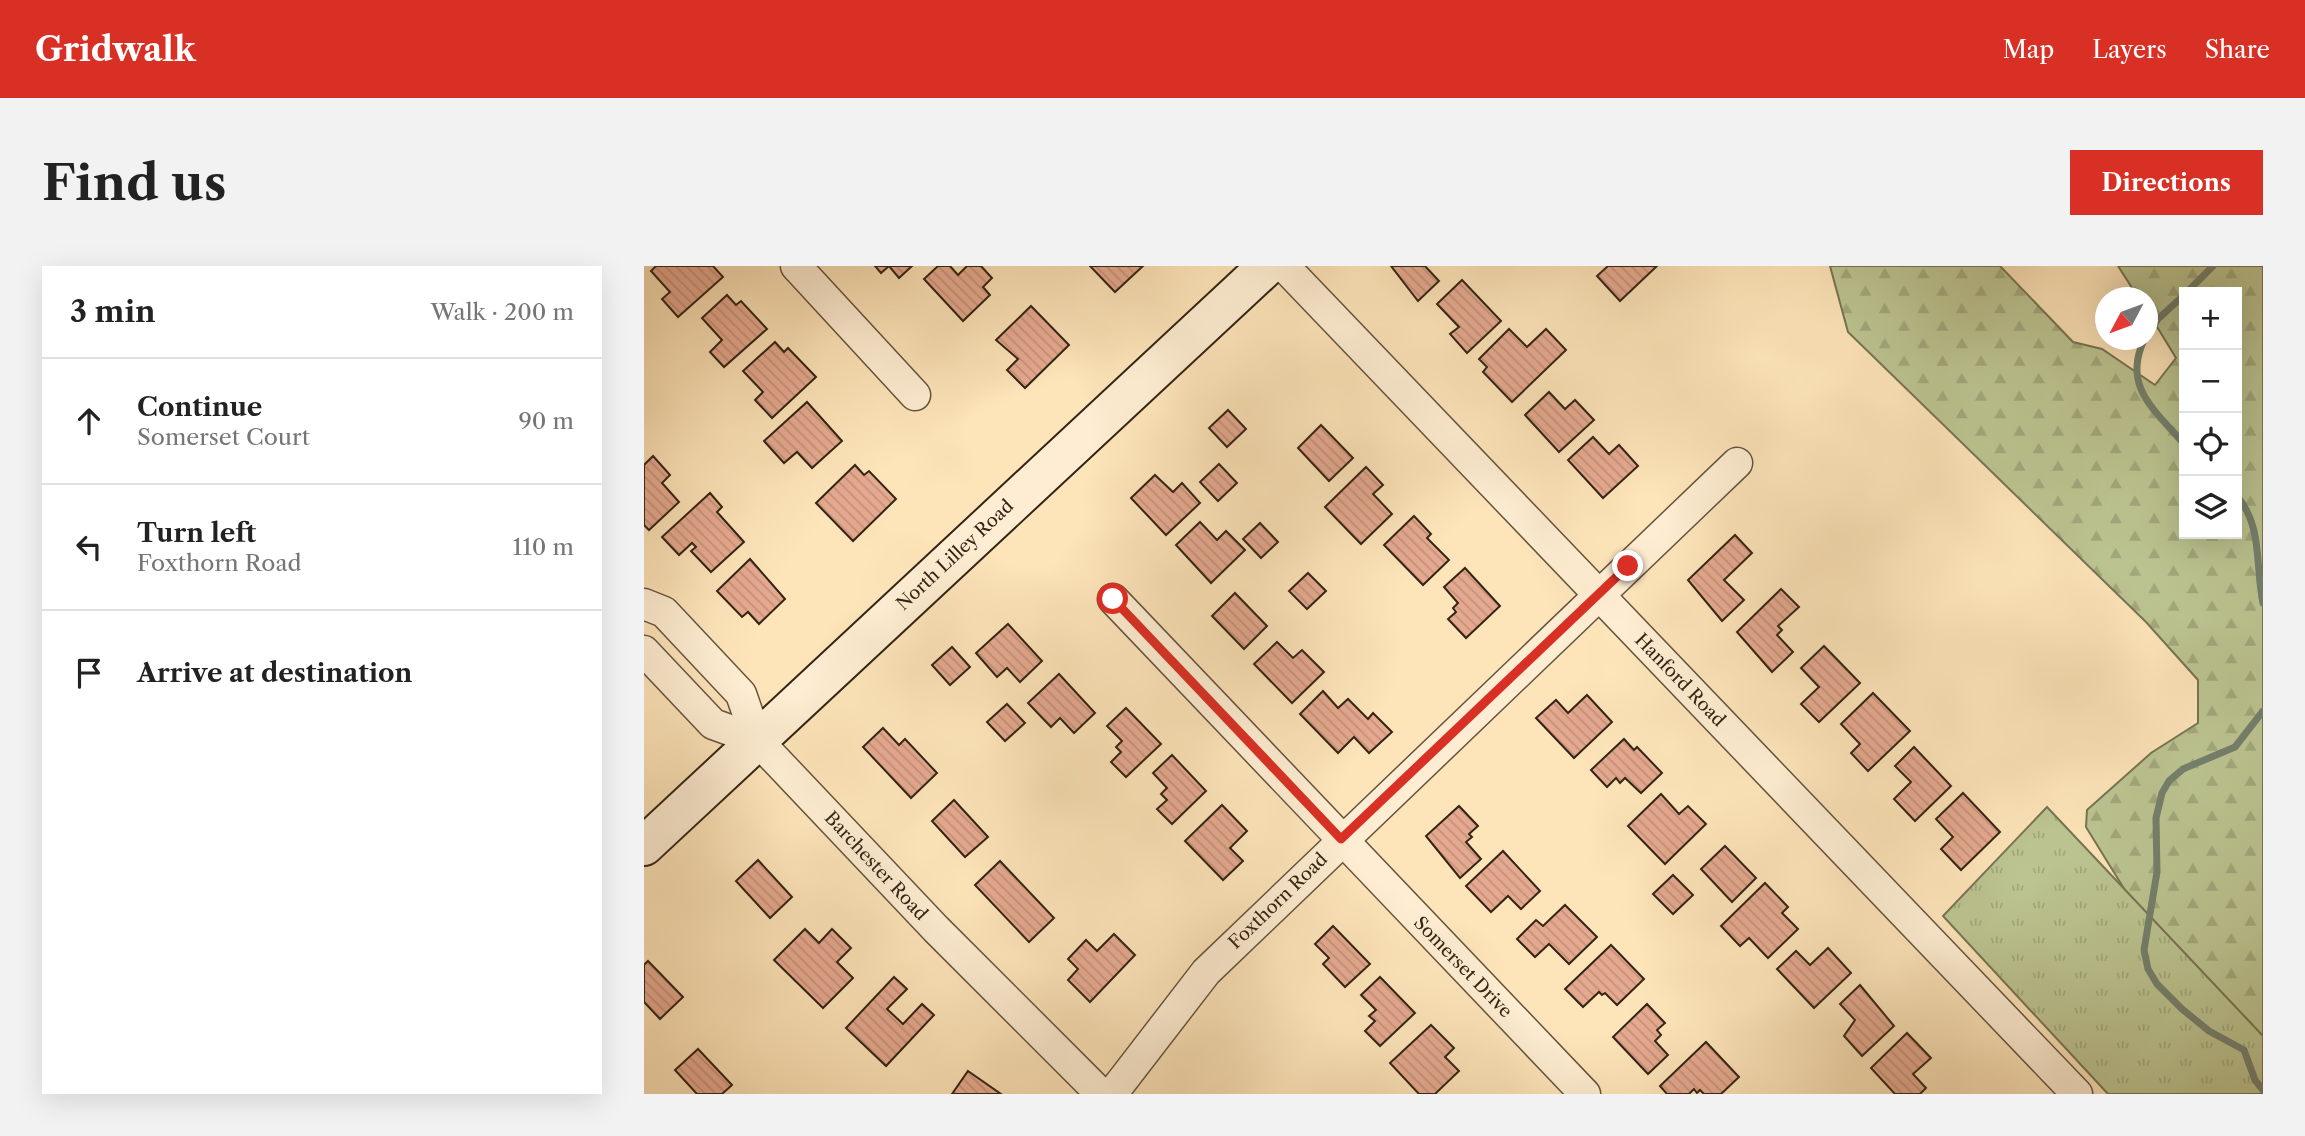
<!DOCTYPE html>
<meta charset="utf-8">
<style>
body{margin:0;font-family:"Libre Caslon Text",serif;background:#f2f2f2;color:#222}
.controls{position:absolute;right:21px;top:21px;display:grid;overflow:hidden;border-radius:0px;box-shadow:0 7px 28px #0002}
.controls button{width:63px;height:63px;display:grid;place-items:center;padding:0;border:0;border-bottom:2px solid #e0e0e0;background:#fff;color:#222;font:35px sans-serif}
.compass{position:absolute;left:1451px;top:21px;width:63px;height:63px;border-radius:50%;background:#fff;box-shadow:0 7px 28px #0002;rotate:229deg}
.stop{position:absolute;width:21px;height:21px;margin:-16px;border:5px solid #d93025;border-radius:50%;background:#fff}
.stop.end{background:#d93025;border-color:#fff;box-shadow:0 2px 7px #0008}
.list{margin:0;padding:0;list-style:none}
h2{display:flex;justify-content:space-between;align-items:center;height:91px;margin:0;padding:0 28px;font-size:30px}
h2 small{font-size:23px;font-weight:400;color:#767676}
.list li{display:grid;grid-template-columns:46px 1fr auto;gap:21px;align-items:center;box-sizing:border-box;height:126px;padding:0 28px;border-top:2px solid #e0e0e0}
.list b{display:block;font-size:26px;white-space:nowrap}
.list p{margin:0;font-size:23px;white-space:nowrap;color:#767676}
.list em{font-size:23px;font-style:normal;color:#767676}
.icon{flex:none;width:38px;height:38px;fill:none;stroke:currentColor;stroke-width:2;stroke-linecap:round;stroke-linejoin:round}
.map{position:relative;flex:none;width:1619px;height:828px;overflow:hidden;border-radius:0px}
header{display:flex;align-items:center;gap:42px;box-sizing:border-box;height:98px;padding:0 35px;background:#d93025;color:#fff}
header strong{font-size:33px}
nav{display:flex;gap:38px;margin-inline-start:auto;font-size:24px}
.intro{display:flex;align-items:center;justify-content:space-between;box-sizing:border-box;height:168px;padding:0 42px}
h1{margin:0;font-size:49px}
.button{padding:18px 32px;border-radius:0px;background:#d93025;color:#fff;font-size:24px;font-weight:700}
main{display:flex;gap:42px;padding:0 42px}
aside{flex:1;background:#fff;border-radius:0px;box-shadow:0 7px 28px #0002}
.map>svg:first-child{display:block}
.forest{fill:url(#forest-firs);stroke:#787454;stroke-width:2;fill-rule:evenodd}
.park{fill:url(#park-tufts);stroke:#787454;stroke-width:2}
.lines{fill:none;stroke-linecap:round;stroke-linejoin:round}
.stream{stroke:#75816e;stroke-width:7}
.building{fill:url(#building-back-hatch);stroke:#332415;stroke-width:2}
.street-casing{stroke:#66543e;stroke-width:33}
.secondary-casing{stroke:#332415;stroke-width:42}
.street{stroke:#feedd2;stroke-width:30}
.secondary{stroke:#feedd2;stroke-width:38}
.route{stroke:#d93025;stroke-width:9}
.labels{text-anchor:middle;stroke-width:7;stroke-linejoin:round;paint-order:stroke}
.street-label{font-size:18px;fill:#332415;stroke:#feedd2}
</style>
<header>
<strong>Gridwalk</strong>
<nav><a>Map</a><a>Layers</a><a>Share</a></nav>
</header>
<div class="intro"><h1>Find us</h1><a class="button">Directions</a></div>
<main>
<aside>
<h2>3 min<small>Walk · 200 m</small></h2>
<ul class="list">
<li><svg class="icon" aria-label="ahead" viewBox="0 0 24 24"><path d="M12 20V5M6 11l6-6 6 6"/></svg><div><b>Continue</b><p>Somerset Court</p></div><em>90 m</em></li>
<li><svg class="icon" aria-label="left" viewBox="0 0 24 24"><path d="M17 20v-9H6M10 6l-5 5 5 5"/></svg><div><b>Turn left</b><p>Foxthorn Road</p></div><em>110 m</em></li>
<li><svg class="icon" aria-label="arrive" viewBox="0 0 24 24"><path d="M6 21V4h12l-3 4 3 4H6"/></svg><div><b>Arrive at destination</b></div></li>
</ul>
</aside>
<div class="map">
<svg width="1619" height="828" viewBox="0 0 1619 828">
<defs>
<pattern id="forest-firs" width="22" height="20" patternUnits="userSpaceOnUse" patternTransform="scale(1.75)"><rect width="22" height="20" fill="#bcc592"/><path d="M5 1l3.5 6h-7zM16 11l3.5 6h-7z" fill="#a2a97d"/></pattern>
<pattern id="park-tufts" width="24" height="20" patternUnits="userSpaceOnUse" patternTransform="scale(1.75)"><rect width="24" height="20" fill="#bcc592"/><path d="M3 7l-1-3M5 7V3M7 7l1-3M15 17l-1-3M17 17v-4M19 17l1-3" fill="none" stroke="#a2a97d"/></pattern>
<pattern id="building-back-hatch" width="6" height="6" patternUnits="userSpaceOnUse" patternTransform="scale(1.75)"><rect width="6" height="6" fill="#e5a98f"/><path d="M-1 5l2 2M0 0l6 6M5-1l2 2" fill="none" stroke="#c5917a"/></pattern>
</defs>
<rect width="100%" height="100%" fill="#fde4b9"/>
<filter id="stains"><feTurbulence type="fractalNoise" baseFrequency=".00286" numOctaves="4"/><feColorMatrix values="0 0 0 0 .2 0 0 0 0 .09 0 0 0 0 .02 0 0 0 .5 -.17"/></filter>
<radialGradient id="worn" r=".72"><stop offset=".6" stop-color="#630" stop-opacity="0"/><stop offset="1" stop-color="#630" stop-opacity=".3"/></radialGradient>
<path class="forest" d="M1186,0h170l73,76 29,7 53,36 21,-27 -28,-46v-14l-10,-1 -20,-31h145v828l-140,-207 -37,-60 1,-17 64,-57 47,-30v-43l-52,-58 -298,-290zM1540,26h53v242h-53z"/>
<polygon class="park" points="1403,541 1619,770 1619,828 1464,828 1299,650"/>
<g class="lines">
<g class="stream">
<polyline points="1543,26 1569,0"/>
<polyline points="1504,68 1514,53 1540,29"/>
<path d="M1500,74c-22,47 11,70 40,104"/>
<path d="M1593,230c26,31 18,69 26,107"/>
<polyline points="1619,445 1591,481 1539,503 1525,515 1518,527 1512,552 1513,606 1500,684 1504,703 1513,718 1538,743 1565,765 1600,784 1611,814 1619,824"/>
</g>
</g>
<g class="building">
<polygon points="12,0 69,0 79,11 34,51 18,33 26,26 7,5"/>
<polygon points="231,0 268,0 255,12 245,0 237,7"/>
<polygon points="294,0 306,0 314,9 323,0 337,0 348,12 339,21 346,29 319,55 280,13"/>
<polygon points="446,0 499,0 471,26"/>
<polygon points="747,0 781,0 795,15 774,35"/>
<polygon points="964,0 1013,0 976,35 953,10"/>
<polygon points="818,14 857,55 823,87 806,68 815,61 793,38"/>
<polygon points="83,29 92,39 97,35 123,63 80,101 66,86 78,74 58,52"/>
<polygon points="387,40 425,79 381,122 363,104 374,93 352,74"/>
<polygon points="865,63 883,81 902,63 922,84 868,136 839,106 843,101 835,93"/>
<polygon points="131,76 140,86 144,82 172,111 128,152 111,134 119,126 99,105"/>
<polygon points="905,126 921,143 931,134 950,154 915,186 881,149"/>
<polygon points="163,136 198,175 168,202 153,186 140,197 120,175"/>
<polygon points="584,144 602,163 583,181 565,162"/>
<polygon points="677,159 709,192 685,215 654,182"/>
<polygon points="949,171 965,188 975,179 994,200 959,232 924,194"/>
<polygon points="9,190 26,209 18,217 35,236 5,264 0,259 0,199"/>
<polygon points="575,198 593,217 574,235 556,216"/>
<polygon points="211,199 220,209 225,205 252,233 209,275 172,237"/>
<polygon points="722,201 739,219 729,228 748,248 717,278 681,241"/>
<polygon points="511,209 529,226 538,217 556,237 522,269 487,232"/>
<polygon points="66,227 78,241 73,246 100,276 67,306 47,285 52,281 48,277 35,289 18,271"/>
<polygon points="770,250 787,268 783,272 805,294 779,319 740,279"/>
<polygon points="556,256 573,274 582,265 601,284 567,317 532,279"/>
<polygon points="616,257 634,276 617,292 599,273"/>
<polygon points="1091,269 1108,287 1080,314 1100,334 1078,355 1044,314"/>
<polygon points="106,293 141,333 115,358 104,346 98,351 73,325"/>
<polygon points="821,302 856,340 822,372 804,353 812,346 809,342 814,337 800,321"/>
<polygon points="664,307 682,325 663,343 645,325"/>
<polygon points="1137,323 1155,341 1134,360 1138,364 1133,369 1149,386 1128,406 1093,366"/>
<polygon points="591,327 623,360 600,383 568,350"/>
<polygon points="364,358 398,395 376,416 363,402 353,411 332,387"/>
<polygon points="633,376 649,392 658,384 680,406 648,437 610,398"/>
<polygon points="1180,380 1216,417 1175,456 1157,438 1175,421 1157,402"/>
<polygon points="308,381 326,401 306,419 288,399"/>
<polygon points="415,408 451,447 430,467 416,452 407,461 384,437"/>
<polygon points="679,425 694,442 704,433 724,453 729,447 748,466 725,487 710,471 694,487 656,448"/>
<polygon points="1229,427 1266,465 1224,505 1207,487 1216,478 1197,458"/>
<polygon points="943,429 968,456 930,492 892,452 912,434 924,447"/>
<polygon points="363,438 381,457 361,475 343,456"/>
<polygon points="482,442 517,478 482,511 467,496 477,486 472,481 478,475 463,460"/>
<polygon points="239,462 255,479 261,473 293,507 267,532 219,481"/>
<polygon points="980,473 990,484 993,481 1018,507 997,527 981,512 976,517 972,512 963,521 947,504"/>
<polygon points="1270,481 1307,520 1271,555 1250,533 1267,516 1251,500"/>
<polygon points="528,489 562,525 528,558 513,543 523,534 517,528 523,522 509,507"/>
<polygon points="1319,527 1356,566 1317,604 1297,583 1309,571 1292,553"/>
<polygon points="1017,528 1035,548 1044,540 1062,558 1021,598 984,560"/>
<polygon points="310,534 344,571 321,591 288,555"/>
<polygon points="578,539 603,565 586,582 599,595 579,614 541,575"/>
<polygon points="815,540 834,560 825,568 828,571 822,576 837,593 816,612 782,570"/>
<polygon points="1081,580 1112,612 1088,636 1057,603"/>
<polygon points="859,585 896,625 877,643 864,630 847,646 822,620"/>
<polygon points="114,594 148,631 126,652 92,615"/>
<polygon points="356,595 410,652 385,676 331,619"/>
<polygon points="1029,609 1049,629 1029,648 1009,628"/>
<polygon points="1121,617 1144,641 1138,647 1154,663 1124,692 1105,672 1096,680 1077,660"/>
<polygon points="921,639 953,671 925,698 905,678 891,691 873,673 892,654 899,660"/>
<polygon points="689,660 726,698 701,721 679,698 685,692 671,678"/>
<polygon points="161,663 175,677 188,663 207,682 193,696 209,712 179,742 130,694"/>
<polygon points="470,668 491,689 446,736 424,714 434,703 424,693 442,674 453,685"/>
<polygon points="967,679 1000,713 973,739 961,727 958,729 955,726 939,741 921,723"/>
<polygon points="1184,682 1207,707 1170,742 1133,703 1152,685 1166,699"/>
<polygon points="4,695 39,731 16,753 0,736 0,699"/>
<polygon points="250,711 263,723 243,743 259,758 278,738 290,749 242,800 202,762"/>
<polygon points="736,711 771,747 736,780 721,765 731,755 725,750 732,744 717,729"/>
<polygon points="1216,719 1250,760 1218,790 1200,770 1211,754 1196,738"/>
<polygon points="1003,738 1021,757 1013,764 1017,769 1011,775 1024,789 1004,808 969,771"/>
<polygon points="787,759 810,782 801,791 815,805 791,828 775,828 746,797"/>
<polygon points="1263,767 1287,792 1269,808 1282,822 1276,828 1251,828 1227,802"/>
<polygon points="1062,776 1095,811 1077,828 1060,828 1056,824 1053,827 1050,823 1045,828 1023,828 1016,820"/>
<polygon points="54,783 88,819 78,828 53,828 31,804"/>
<polygon points="324,805 357,828 308,828"/>
</g>
<g class="lines">
<defs>
<g id="street">
<polyline points="152,0 271,129"/>
<polyline points="640,0 1433,828"/>
<polyline points="469,333 941,828"/>
<polyline points="0,338 20,346 97,428 113,474"/>
<polyline points="0,385 69,458 113,474 292,663 457,828"/>
<polyline points="468,828 562,706 1093,197"/>
</g>
<polyline id="secondary" points="0,580 623,0"/>
</defs>
<use href="#street" class="street-casing"/>
<use href="#secondary" class="secondary-casing"/>
<use href="#street" class="street"/>
<use href="#secondary" class="secondary"/>
</g>
<g class="lines">
<polyline class="route" points="469,333 697,573 984,300"/>
</g>
<g class="labels">
<g class="street-label">
<text transform="translate(311 289) rotate(-43)" y="6">North Lilley Road</text>
<text transform="translate(1036 414) rotate(46)" y="6">Hanford Road</text>
<text transform="translate(232 600) rotate(47)" y="6">Barchester Road</text>
<text transform="translate(634 635) rotate(-44)" y="6">Foxthorn Road</text>
<text transform="translate(819 701) rotate(46)" y="6">Somerset Drive</text>
</g>
</g>
<rect width="100%" height="100%" filter="url(#stains)"/>
<rect width="100%" height="100%" fill="url(#worn)"/>
</svg>
<div class="controls">
<button>+</button>
<button>−</button>
<button><svg class="icon" aria-label="locate" viewBox="0 0 24 24"><circle cx="12" cy="12" r="6"/><path d="M12 2v4M12 18v4M2 12h4M18 12h4"/></svg></button>
<button><svg class="icon" aria-label="layers" viewBox="0 0 24 24"><path d="M12 4l9 5-9 5-9-5zM3 14l9 5 9-5"/></svg></button>
</div>
<svg class="compass" viewBox="-18 -18 36 36"><path d="M0-13l5 13h-10z" fill="#e53935"/><path d="M0 13l5-13h-10z" fill="#767676"/></svg>
<div class="stop" style="left:469px;top:333px"></div>
<div class="stop end" style="left:984px;top:300px"></div>
</div>
</main>
